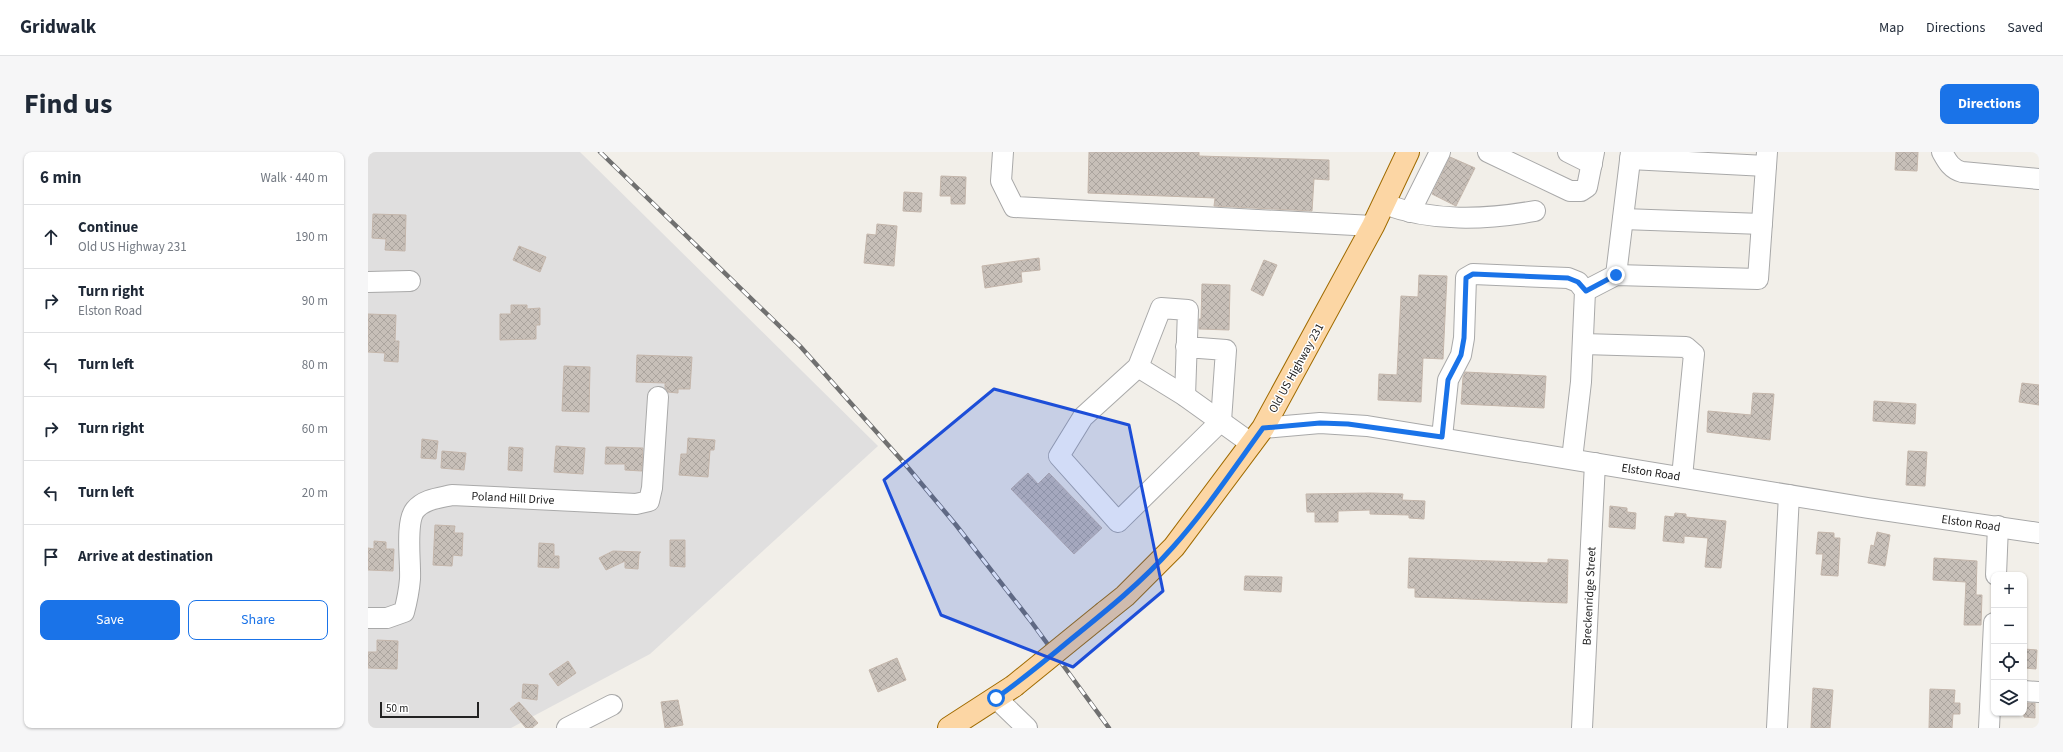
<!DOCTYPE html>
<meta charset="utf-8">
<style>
body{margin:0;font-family:"Source Sans 3",sans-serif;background:#f6f6f7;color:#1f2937}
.controls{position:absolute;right:12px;bottom:12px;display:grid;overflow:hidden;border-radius:8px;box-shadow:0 1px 3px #0004}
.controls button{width:36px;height:36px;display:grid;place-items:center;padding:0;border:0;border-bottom:1px solid #e0e1e3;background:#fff;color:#1f2937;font:20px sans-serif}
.scale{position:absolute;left:12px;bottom:10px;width:99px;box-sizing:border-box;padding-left:4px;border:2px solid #222;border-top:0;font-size:11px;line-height:14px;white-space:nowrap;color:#222;-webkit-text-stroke:3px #fff;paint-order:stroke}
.stop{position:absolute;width:12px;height:12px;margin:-9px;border:3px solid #1a73e8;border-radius:50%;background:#fff}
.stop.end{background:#1a73e8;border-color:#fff;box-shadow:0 1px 4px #0008}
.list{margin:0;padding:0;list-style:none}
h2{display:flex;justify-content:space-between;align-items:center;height:52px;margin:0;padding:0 16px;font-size:17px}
h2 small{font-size:13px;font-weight:400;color:#747a83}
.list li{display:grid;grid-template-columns:26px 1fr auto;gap:12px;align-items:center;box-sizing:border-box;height:64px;padding:0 16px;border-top:1px solid #e0e1e3}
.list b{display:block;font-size:15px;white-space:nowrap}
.list p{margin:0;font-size:13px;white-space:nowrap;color:#747a83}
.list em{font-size:13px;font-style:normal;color:#747a83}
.actions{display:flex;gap:8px;padding:12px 16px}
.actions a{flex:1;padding:9px 0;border:1px solid #1a73e8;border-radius:8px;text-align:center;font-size:14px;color:#1a73e8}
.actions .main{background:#1a73e8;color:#fff}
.icon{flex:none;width:22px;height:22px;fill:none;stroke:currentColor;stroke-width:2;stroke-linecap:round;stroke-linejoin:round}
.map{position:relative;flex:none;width:1671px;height:576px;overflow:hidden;border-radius:8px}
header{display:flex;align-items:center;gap:24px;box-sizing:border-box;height:56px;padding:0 20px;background:#fff;border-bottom:1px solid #e0e1e3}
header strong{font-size:19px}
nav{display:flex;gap:22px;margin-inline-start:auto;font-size:14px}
.intro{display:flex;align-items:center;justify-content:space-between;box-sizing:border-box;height:96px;padding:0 24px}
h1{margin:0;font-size:28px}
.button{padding:10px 18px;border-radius:8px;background:#1a73e8;color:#fff;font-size:14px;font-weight:700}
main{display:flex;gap:24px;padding:0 24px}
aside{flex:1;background:#fff;border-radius:8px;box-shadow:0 1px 3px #0004}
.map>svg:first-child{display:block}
.residential{fill:#e0dfdf}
.building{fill:url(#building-cross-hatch);stroke:#c4b6ab}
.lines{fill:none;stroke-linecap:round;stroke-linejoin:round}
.minor-casing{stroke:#a9a9a9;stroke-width:22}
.major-casing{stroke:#a06b00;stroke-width:24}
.minor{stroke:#fff;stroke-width:20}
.major{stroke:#fcd6a4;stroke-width:22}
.rail-casing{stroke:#707070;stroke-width:4.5}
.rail{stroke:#fff;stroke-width:3;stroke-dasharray:9;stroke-linecap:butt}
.major-bridge-casing{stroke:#a06b00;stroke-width:24;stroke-linecap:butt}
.major-bridge{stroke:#fcd6a4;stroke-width:22}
.route{stroke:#1a73e8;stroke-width:5}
.marked{fill:#1d4ed8;fill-opacity:0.2;stroke:#1d4ed8;stroke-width:3;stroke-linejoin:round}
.labels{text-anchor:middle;stroke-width:3;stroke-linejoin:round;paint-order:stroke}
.street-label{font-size:12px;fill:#222;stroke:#fff}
</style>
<header>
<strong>Gridwalk</strong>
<nav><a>Map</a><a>Directions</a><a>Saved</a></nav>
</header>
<div class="intro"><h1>Find us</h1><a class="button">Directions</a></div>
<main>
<aside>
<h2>6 min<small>Walk · 440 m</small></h2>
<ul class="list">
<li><svg class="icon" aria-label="ahead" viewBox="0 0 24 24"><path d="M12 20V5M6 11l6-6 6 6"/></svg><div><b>Continue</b><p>Old US Highway 231</p></div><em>190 m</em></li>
<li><svg class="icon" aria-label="right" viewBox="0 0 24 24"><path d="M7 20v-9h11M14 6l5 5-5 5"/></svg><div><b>Turn right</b><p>Elston Road</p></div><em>90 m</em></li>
<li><svg class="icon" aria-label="left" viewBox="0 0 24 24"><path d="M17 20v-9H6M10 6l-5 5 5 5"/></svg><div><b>Turn left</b></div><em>80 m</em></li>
<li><svg class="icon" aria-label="right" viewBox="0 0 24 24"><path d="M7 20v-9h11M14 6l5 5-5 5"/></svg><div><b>Turn right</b></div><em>60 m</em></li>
<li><svg class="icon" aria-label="left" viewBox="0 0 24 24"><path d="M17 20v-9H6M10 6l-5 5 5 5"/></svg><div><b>Turn left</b></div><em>20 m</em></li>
<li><svg class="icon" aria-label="arrive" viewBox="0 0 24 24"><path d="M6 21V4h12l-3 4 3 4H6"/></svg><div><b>Arrive at destination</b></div></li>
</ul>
<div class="actions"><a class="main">Save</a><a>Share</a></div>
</aside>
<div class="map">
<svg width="1671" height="576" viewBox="0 0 1671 576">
<defs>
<pattern id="building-cross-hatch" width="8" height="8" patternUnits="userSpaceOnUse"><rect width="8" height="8" fill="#c7bfb8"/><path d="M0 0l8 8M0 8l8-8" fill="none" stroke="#aba49e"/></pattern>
</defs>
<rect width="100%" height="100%" fill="#f2efe9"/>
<polygon class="residential" points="0,0 212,0 510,294 282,502 143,576 0,576"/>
<g class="building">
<polygon points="721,0 831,0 831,4 961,8 961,28 946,27 944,59 846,54 847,46 720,41"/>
<polygon points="1528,0 1550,0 1549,19 1527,18"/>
<polygon points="1082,5 1107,16 1088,54 1064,42"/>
<polygon points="573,24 598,25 597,52 583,52 583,44 572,44"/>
<polygon points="536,40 554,41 553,60 535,59"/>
<polygon points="5,62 38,63 37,99 17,98 18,87 4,86"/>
<polygon points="509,72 529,74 526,114 496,111 499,82 508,83"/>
<polygon points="151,94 178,105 172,120 145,108"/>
<polygon points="671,106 672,118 653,120 654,130 617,136 614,114"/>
<polygon points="896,108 909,113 895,144 883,138"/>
<polygon points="1051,123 1079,124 1075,207 1055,206 1053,250 1010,248 1011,222 1029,223 1033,144 1050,145"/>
<polygon points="834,132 862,133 861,178 831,177 831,167 833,167"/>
<polygon points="143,153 159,153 159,157 172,156 172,173 168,173 168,187 132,188 132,162 143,162"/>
<polygon points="0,162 28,163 27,189 31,189 30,210 16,209 17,201 0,200"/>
<polygon points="269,203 324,205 322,237 310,237 310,241 300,240 297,236 297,231 268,230"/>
<polygon points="196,214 222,215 221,260 194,259"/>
<polygon points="1097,220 1178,224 1176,256 1093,252 1095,225"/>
<polygon points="1654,231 1671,233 1671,253 1651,250"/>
<polygon points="1385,241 1406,242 1402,288 1339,280 1340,259 1383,263"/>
<polygon points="1506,249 1548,252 1547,272 1505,269"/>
<polygon points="320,286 347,288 346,298 342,298 340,325 311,323 313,302 319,302"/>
<polygon points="54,287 70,289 68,307 53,306"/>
<polygon points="188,294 217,296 215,322 186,320"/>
<polygon points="141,295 155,296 154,319 140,318"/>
<polygon points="238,295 275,296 274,319 257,318 257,312 237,312"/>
<polygon points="74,299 98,301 96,318 73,316"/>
<polygon points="1540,299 1559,300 1557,334 1538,333"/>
<polygon points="660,321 670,332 681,321 734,376 706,402 643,337"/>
<polygon points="1003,341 1035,342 1034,348 1057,349 1056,367 1041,366 1041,363 1002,362 1002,358 970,359 970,370 947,370 947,360 939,360 938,342"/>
<polygon points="1242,354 1259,356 1259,360 1268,361 1267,377 1241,375"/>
<polygon points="1307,361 1318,362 1318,365 1358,369 1353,416 1337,415 1340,386 1316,384 1316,391 1295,389 1297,364 1306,365"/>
<polygon points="67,373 87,374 86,381 95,381 94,404 85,403 84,414 65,413"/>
<polygon points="1450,380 1466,381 1466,386 1472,386 1470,424 1453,423 1455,402 1448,402"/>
<polygon points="1509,380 1522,383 1517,414 1500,411 1503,393 1506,394"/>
<polygon points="302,388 317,388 317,415 302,414"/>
<polygon points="6,389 18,390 18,397 26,397 25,419 0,418 0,396 6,397"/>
<polygon points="171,391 186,392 186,404 191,404 191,416 170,415"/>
<polygon points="245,399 273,400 271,402 270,417 257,416 257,409 238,418 231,406"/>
<polygon points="1041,406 1180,411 1180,407 1200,408 1199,451 1047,445 1047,436 1040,436"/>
<polygon points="1566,406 1609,409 1608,443 1614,443 1613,473 1596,473 1598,430 1565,428"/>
<polygon points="877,424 914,425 913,440 876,438"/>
<polygon points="9,488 30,489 29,517 0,516 0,500 9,500"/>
<polygon points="1656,497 1669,498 1668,517 1656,516"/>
<polygon points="529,506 538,528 510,540 501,518"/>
<polygon points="200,509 208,521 190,534 181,522"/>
<polygon points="155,532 170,533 169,548 154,546"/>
<polygon points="1445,536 1465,538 1462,576 1443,576"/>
<polygon points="1562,537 1587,538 1586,551 1592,551 1592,562 1585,562 1584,576 1561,576"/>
<polygon points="310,548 315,573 297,576 293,550"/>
<polygon points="151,550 170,571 164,576 158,576 142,557"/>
<polygon points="1656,551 1667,551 1667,566 1656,565"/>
</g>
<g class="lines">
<defs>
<g id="minor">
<polyline points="635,0 633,29 646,55 1005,74"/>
<polyline points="1120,0 1202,39 1213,39 1219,35 1226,0"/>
<polyline points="1200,0 1224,12"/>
<path d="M1574,0c5,9 9,17 20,20l77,7"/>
<polyline points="1262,7 1398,14"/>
<path d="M1016,52c49,18 100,16 151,7"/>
<polyline points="1042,60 1072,0"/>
<polyline points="1255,67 1394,72"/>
<polyline points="1248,123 1263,0"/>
<polyline points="0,130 42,129"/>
<polyline points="1217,139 1248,123 1390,127 1399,0"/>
<polyline points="1215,192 1318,195 1326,202 1314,325"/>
<polyline points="770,215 817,244 884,292"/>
<polyline points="817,244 820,158 793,156 770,215 715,265 691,304 750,370 853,269 858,198 818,195"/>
<polyline points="895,276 952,271 999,274 1500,356 1671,381"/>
<polyline points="1074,285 1080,228 1093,203 1096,186 1098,126 1105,122 1200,126 1210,130 1217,139 1213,230 1204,307"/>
<polyline points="1628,423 1630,374"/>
<path d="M0,466h19l17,-6c3,-11 5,-21 6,-33 1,-17 -5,-56 5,-69 9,-11 24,-12 37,-15l184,9 13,-3 3,-13 6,-91"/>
<polyline points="1656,539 1671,540"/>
<polyline points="628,546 659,576"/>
<polyline points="199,576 244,553"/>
<polyline points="1214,576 1227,311"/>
<polyline points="1409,576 1421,343"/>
<polyline points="1621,576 1626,471"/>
</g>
<g id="major">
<polyline points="737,460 757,444 806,395 895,276 1005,74 1040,0"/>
<polyline points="581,576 646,534"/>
</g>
</defs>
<use href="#minor" class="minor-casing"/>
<use href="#major" class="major-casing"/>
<use href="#minor" class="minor"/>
<use href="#major" class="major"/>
<defs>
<polyline id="rail" points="232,0 432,194 537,312 588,373 662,468 741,576"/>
</defs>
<use href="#rail" class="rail-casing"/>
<use href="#rail" class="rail"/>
<defs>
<polyline id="major-bridge" points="646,534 737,460"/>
</defs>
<use href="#major-bridge" class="major-bridge-casing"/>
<use href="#major-bridge" class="major-bridge"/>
</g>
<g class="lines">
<path class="route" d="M628,546c26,-18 50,-38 74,-58 36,-29 72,-58 103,-93 33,-37 61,-79 90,-119l57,-5 28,1 94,13 6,-57 13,-25 3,-17 2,-60 7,-4 95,4 10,4 8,9 30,-16"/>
</g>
<path class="marked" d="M626,237l135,36 34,166 -90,76 -132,-52 -57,-135z"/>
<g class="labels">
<g class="street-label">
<text transform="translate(928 216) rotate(-61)" y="4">Old US Highway 231</text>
<text transform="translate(1283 320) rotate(9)" y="4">Elston Road</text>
<text transform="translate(145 346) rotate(3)" y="4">Poland Hill Drive</text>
<text transform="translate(1603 371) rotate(8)" y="4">Elston Road</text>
<text transform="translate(1221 444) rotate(-87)" y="4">Breckenridge Street</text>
</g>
</g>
</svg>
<div class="controls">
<button>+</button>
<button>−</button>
<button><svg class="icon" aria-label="locate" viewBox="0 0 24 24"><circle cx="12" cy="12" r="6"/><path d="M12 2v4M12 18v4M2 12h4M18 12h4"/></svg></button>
<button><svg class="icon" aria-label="layers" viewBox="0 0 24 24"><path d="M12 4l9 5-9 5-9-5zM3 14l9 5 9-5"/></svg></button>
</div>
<div class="scale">50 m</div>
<div class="stop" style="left:628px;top:546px"></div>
<div class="stop end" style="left:1248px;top:123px"></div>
</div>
</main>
